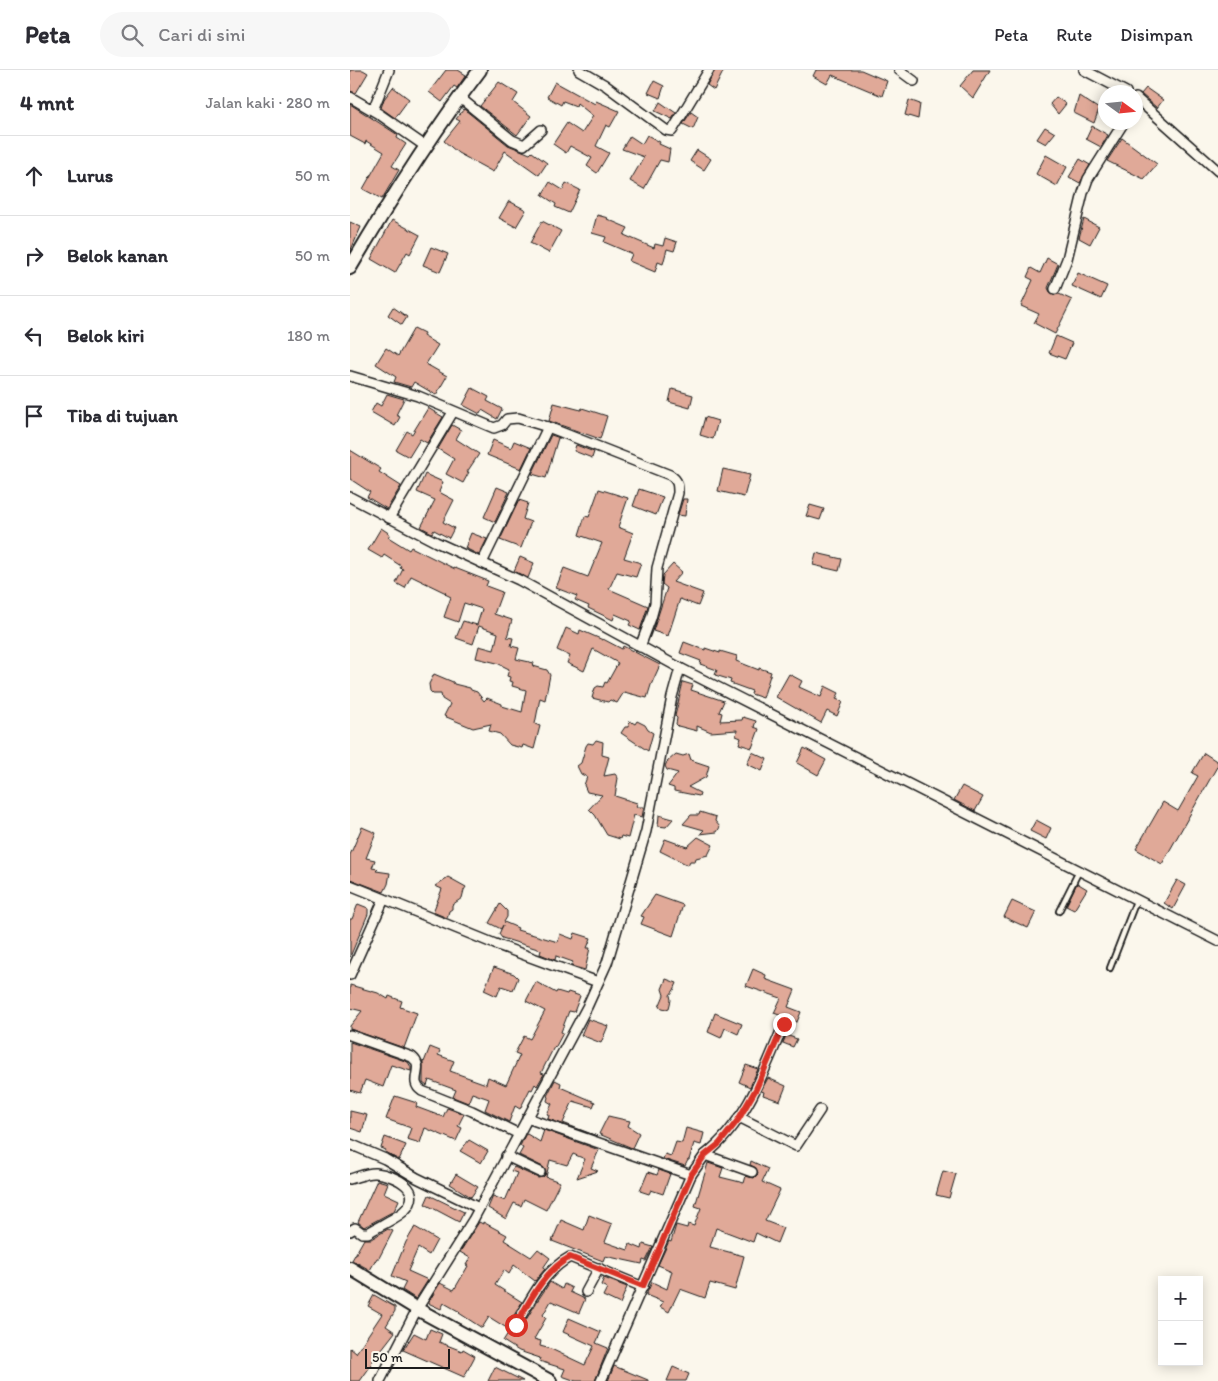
<!DOCTYPE html>
<html lang="id">
<meta charset="utf-8">
<style>
body{margin:0;font-family:Itim,sans-serif;background:#f7f7f7;color:#2b2b33}
.controls{position:absolute;right:15px;bottom:15px;display:grid;overflow:hidden;border-radius:0px;box-shadow:0 2px 12px #0003}
.controls button{width:45px;height:45px;display:grid;place-items:center;padding:0;border:0;border-bottom:1px solid #e1e1e2;background:#fff;color:#2b2b33;font:25px sans-serif}
.compass{position:absolute;left:748px;top:15px;width:45px;height:45px;border-radius:50%;background:#fff;box-shadow:0 2px 12px #0003;rotate:105deg}
.scale{position:absolute;left:15px;bottom:12px;width:85px;box-sizing:border-box;padding-left:5px;border:2px solid #1c1c1c;border-top:0;font-size:14px;line-height:18px;white-space:nowrap;color:#1c1c1c;-webkit-text-stroke:4px #fbf7ec;paint-order:stroke}
.stop{position:absolute;width:15px;height:15px;margin:-11px;border:4px solid #d93025;border-radius:50%;background:#fff}
.stop.end{background:#d93025;border-color:#fff;box-shadow:0 1px 5px #0008}
.list{margin:0;padding:0;list-style:none}
h2{display:flex;justify-content:space-between;align-items:center;height:65px;margin:0;padding:0 20px;font-size:21px}
h2 small{font-size:16px;font-weight:400;color:#7c7c81}
.list li{display:grid;grid-template-columns:32px 1fr auto;gap:15px;align-items:center;box-sizing:border-box;height:80px;padding:0 20px;border-top:1px solid #e1e1e2}
.list b{display:block;font-size:19px;white-space:nowrap}
.list em{font-size:16px;font-style:normal;color:#7c7c81}
.icon{flex:none;width:28px;height:28px;fill:none;stroke:currentColor;stroke-width:2;stroke-linecap:round;stroke-linejoin:round}
.map{position:relative;flex:none;width:868px;height:1311px;overflow:hidden}
header{display:flex;align-items:center;gap:30px;box-sizing:border-box;height:70px;padding:0 25px;background:#fff;border-bottom:1px solid #e1e1e2}
header strong{font-size:24px}
nav{display:flex;gap:28px;margin-inline-start:auto;font-size:18px}
.search{width:350px;height:45px;background:#f7f7f7;display:flex;align-items:center;gap:12px;box-sizing:border-box;padding:0 18px;border-radius:28px;color:#7c7c81;font-size:19px}
main{display:flex}
aside{flex:1;background:#fff}
.map>svg:first-child{display:block}
.building{fill:#e0a998;stroke:#1c1c1c}
.lines{fill:none;stroke-linecap:round;stroke-linejoin:round}
.lane-casing{stroke:#1c1c1c;stroke-width:8}
.street-casing{stroke:#1c1c1c;stroke-width:12}
.secondary-casing{stroke:#1c1c1c;stroke-width:16}
.lane{stroke:#fbf7ec;stroke-width:4.5}
.street{stroke:#fbf7ec;stroke-width:9}
.secondary{stroke:#fbf7ec;stroke-width:12}
.route{stroke:#d93025;stroke-width:6}
</style>
<header>
<strong>Peta</strong>
<div class="search"><svg class="icon" aria-label="search" viewBox="0 0 24 24"><circle cx="10" cy="10" r="6"/><path d="M15 15l6 6"/></svg>Cari di sini</div>
<nav><a>Peta</a><a>Rute</a><a>Disimpan</a></nav>
</header>
<main>
<aside>
<h2>4 mnt<small>Jalan kaki · 280 m</small></h2>
<ul class="list">
<li><svg class="icon" aria-label="ahead" viewBox="0 0 24 24"><path d="M12 20V5M6 11l6-6 6 6"/></svg><div><b>Lurus</b></div><em>50 m</em></li>
<li><svg class="icon" aria-label="right" viewBox="0 0 24 24"><path d="M7 20v-9h11M14 6l5 5-5 5"/></svg><div><b>Belok kanan</b></div><em>50 m</em></li>
<li><svg class="icon" aria-label="left" viewBox="0 0 24 24"><path d="M17 20v-9H6M10 6l-5 5 5 5"/></svg><div><b>Belok kiri</b></div><em>180 m</em></li>
<li><svg class="icon" aria-label="arrive" viewBox="0 0 24 24"><path d="M6 21V4h12l-3 4 3 4H6"/></svg><div><b>Tiba di tujuan</b></div></li>
</ul>
</aside>
<div class="map">
<svg width="868" height="1311" viewBox="0 0 868 1311">
<rect width="100%" height="100%" fill="#fbf7ec"/>
<filter id="ink" filterUnits="userSpaceOnUse"><feTurbulence type="fractalNoise" baseFrequency=".02" numOctaves="2"/><feDisplacementMap in="SourceGraphic" scale="10" xChannelSelector="R" yChannelSelector="G"/><feConvolveMatrix kernelMatrix="1 2 1 2 8 2 1 2 1" color-interpolation-filters="sRGB"/></filter>
<g filter="url(#ink)">
<g class="building">
<polygon points="0,0 13,0 18,3 6,23 0,21"/>
<polygon points="96,0 108,0 116,5 107,18 104,16 92,32 79,22"/>
<polygon points="365,0 374,0 364,20 357,15"/>
<polygon points="466,0 511,0 537,11 532,26 482,5 477,14 463,6"/>
<polygon points="623,0 640,0 623,28 610,16"/>
<polygon points="304,11 314,16 310,28 298,23"/>
<polygon points="149,12 168,24 163,32 181,46 167,65 130,36"/>
<polygon points="205,12 245,34 246,31 269,41 260,57 256,55 246,76 259,83 247,103 237,96 242,88 220,76 216,83 203,74 217,53 232,63 243,46 227,33 226,36 213,31 211,35 197,27"/>
<polygon points="43,17 59,29 45,48 31,38 34,29"/>
<polygon points="796,18 813,30 807,38 791,24"/>
<polygon points="729,26 749,39 744,53 724,43"/>
<polygon points="706,27 716,34 708,44 700,34"/>
<polygon points="559,30 570,34 568,49 555,45"/>
<polygon points="310,32 326,43 322,49 305,41"/>
<polygon points="0,34 48,65 47,68 56,74 42,96 49,100 32,129 13,119 34,82 16,71 15,74 0,66"/>
<polygon points="114,39 158,75 180,84 182,82 197,93 189,105 155,81 143,102 108,83 94,71 110,51 106,49"/>
<polygon points="341,42 348,47 343,59 333,54"/>
<polygon points="742,56 758,65 751,77 736,69"/>
<polygon points="695,57 705,63 696,74 687,69"/>
<polygon points="297,65 310,72 309,74 320,79 318,92 310,90 294,119 280,111 294,87 272,79 280,66 292,74"/>
<polygon points="772,68 807,94 794,109 757,91"/>
<polygon points="347,80 361,89 354,100 340,91"/>
<polygon points="696,85 717,97 707,116 686,104"/>
<polygon points="730,89 740,95 730,113 719,107"/>
<polygon points="200,112 213,120 216,113 230,120 219,143 205,137 206,134 192,125"/>
<polygon points="159,131 176,140 166,157 149,148"/>
<polygon points="247,145 258,148 257,149 278,158 274,165 304,178 305,174 313,176 315,168 327,172 324,181 317,179 313,194 308,192 305,202 279,191 282,184 254,172 256,167 242,163"/>
<polygon points="734,149 749,157 740,174 729,168"/>
<polygon points="42,150 70,165 60,184 57,182 45,203 21,189"/>
<polygon points="192,151 211,161 199,183 180,173"/>
<polygon points="0,152 11,157 0,182"/>
<polygon points="81,177 98,184 90,202 73,195"/>
<polygon points="697,188 708,194 698,218 700,222 705,225 709,224 722,230 705,264 684,253 689,244 671,236 683,210 677,207 681,198 690,203"/>
<polygon points="728,203 757,216 751,229 722,216"/>
<polygon points="43,237 57,247 52,255 38,245"/>
<polygon points="64,258 74,263 73,266 88,275 76,294 97,306 86,325 64,312 61,317 44,312 46,307 26,294 36,278 48,286"/>
<polygon points="706,266 722,273 715,289 699,283"/>
<polygon points="122,318 139,327 137,331 152,339 147,349 132,340 130,344 113,335"/>
<polygon points="322,319 343,325 340,338 319,332"/>
<polygon points="37,324 54,329 46,345 50,347 45,356 21,342 26,333 31,336"/>
<polygon points="204,333 231,340 232,338 257,346 250,369 199,351"/>
<polygon points="78,338 93,347 77,373 70,369 59,387 46,380 57,361 62,364"/>
<polygon points="355,347 368,351 363,369 350,365"/>
<polygon points="102,355 111,360 106,369 129,384 117,402 119,402 113,413 96,404 104,389 88,379"/>
<polygon points="201,365 210,368 208,368 196,408 182,404"/>
<polygon points="143,370 161,378 164,371 181,378 171,399 137,385"/>
<polygon points="226,375 244,382 242,388 224,381"/>
<polygon points="0,380 31,399 29,402 51,416 37,439 17,427 20,422 0,409"/>
<polygon points="373,399 400,405 394,427 368,421"/>
<polygon points="75,404 93,412 89,422 104,430 93,452 104,458 99,468 84,460 82,463 71,457 85,430 67,422"/>
<polygon points="147,417 159,422 145,452 134,447"/>
<polygon points="249,419 278,428 268,457 283,463 274,488 291,493 286,507 267,502 259,519 298,536 290,560 279,555 281,551 265,544 263,550 238,538 239,536 225,530 227,526 206,518 214,498 238,507 252,473 229,465 235,446 239,447"/>
<polygon points="289,419 313,427 306,445 283,436"/>
<polygon points="333,429 337,429 335,446 328,445"/>
<polygon points="169,430 178,433 173,449 181,452 171,478 150,470"/>
<polygon points="460,435 474,439 470,450 456,446"/>
<polygon points="31,458 40,464 38,467 59,480 61,477 105,499 105,498 138,511 136,516 152,522 144,544 162,550 157,567 163,568 161,576 169,578 166,589 184,593 183,596 197,600 200,605 195,630 190,628 185,654 190,656 184,679 173,675 172,678 160,675 150,664 139,661 141,654 123,658 94,646 100,634 92,629 91,624 83,624 80,621 79,614 84,604 103,612 104,614 120,618 121,620 127,622 134,631 137,628 152,634 152,636 172,642 176,620 162,616 163,612 159,611 160,607 157,606 159,599 147,593 126,588 129,576 144,580 148,563 129,556 123,574 106,568 113,551 127,555 132,539 114,533 108,552 94,547 101,527 95,524 96,523 61,506 55,518 46,513 53,499 50,498 51,496 34,485 32,488 18,480"/>
<polygon points="121,463 137,469 129,485 115,478"/>
<polygon points="466,483 492,489 489,501 463,495"/>
<polygon points="170,487 184,493 178,508 164,501"/>
<polygon points="323,494 332,502 323,512 353,523 348,536 330,529 318,566 303,561 317,518 312,514 313,505"/>
<polygon points="216,558 229,564 230,560 253,570 253,569 272,579 273,576 310,595 301,615 297,628 274,622 267,633 260,630 258,632 242,628 245,618 248,616 253,617 255,612 257,613 268,593 243,579 234,601 217,593 220,586 207,580"/>
<polygon points="334,572 355,580 355,578 370,583 370,581 387,586 386,591 409,600 409,598 421,602 413,628 401,624 402,621 380,613 381,610 365,605 367,600 350,594 351,591 330,583"/>
<polygon points="439,604 452,611 449,617 471,627 475,616 489,623 486,629 493,632 487,646 477,641 471,653 426,627"/>
<polygon points="333,612 343,615 341,620 374,631 369,642 372,643 370,651 392,650 393,647 406,651 404,657 409,659 402,678 389,674 391,668 386,666 387,660 361,662 347,656 347,661 328,656 326,654 327,648 325,646"/>
<polygon points="280,651 285,654 287,651 295,655 298,660 303,663 298,681 271,663 275,657 278,657"/>
<polygon points="246,670 253,672 252,685 259,687 254,706 265,704 268,708 265,726 287,733 286,737 294,737 292,747 284,745 278,768 271,766 270,769 257,765 245,745 239,739 252,725 237,722 234,715 237,707 231,704 227,696 231,693 236,676 238,673 243,674"/>
<polygon points="454,678 476,690 468,705 447,693"/>
<polygon points="402,682 417,689 412,701 397,694"/>
<polygon points="854,683 868,692 868,695 812,794 786,779 813,732 828,741 848,706 842,703"/>
<polygon points="326,684 333,686 339,684 341,690 359,696 356,707 338,717 350,723 349,726 324,721 324,718 318,716 328,703 317,700 315,696 317,692"/>
<polygon points="612,716 633,727 625,741 604,730"/>
<polygon points="350,742 366,747 365,751 370,757 367,762 350,764 354,760 333,754 341,745 349,745"/>
<polygon points="309,745 323,749 316,757 308,756"/>
<polygon points="686,750 701,758 696,769 680,761"/>
<polygon points="12,757 26,763 16,788 25,790 22,798 28,799 26,801 40,803 38,814 34,822 0,809 0,785"/>
<polygon points="348,767 363,775 358,785 346,788 345,791 340,791 338,795 310,781 315,769 337,777"/>
<polygon points="98,807 116,817 114,820 112,828 102,835 102,839 99,841 97,848 83,842 92,819 85,816"/>
<polygon points="827,810 836,815 823,839 814,833"/>
<polygon points="727,813 737,819 724,840 716,836"/>
<polygon points="305,825 333,835 323,866 291,854 294,847 291,846"/>
<polygon points="662,831 686,842 678,858 654,847"/>
<polygon points="8,834 18,838 18,844 0,887 0,849 2,849"/>
<polygon points="150,834 157,841 157,847 154,852 168,858 167,860 208,872 210,864 223,869 225,863 241,868 237,878 240,878 235,900 221,896 223,892 206,886 205,890 190,884 191,880 152,868 149,864 153,855 151,859 139,853"/>
<polygon points="144,897 164,904 168,908 163,920 151,916 147,926 134,920"/>
<polygon points="403,899 416,905 415,909 445,920 438,937 451,942 447,952 424,943 431,928 396,916"/>
<polygon points="316,909 327,913 324,920 320,925 321,930 319,938 316,939 309,937 314,925 312,919"/>
<polygon points="186,912 206,923 207,921 217,924 218,922 230,926 224,942 219,941 211,962 213,963 205,978 204,977 191,1003 194,1004 187,1016 185,1014 182,1020 180,1019 170,1039 165,1036 159,1052 135,1040 139,1029 122,1023 118,1033 103,1027 106,1020 79,1010 77,1016 73,1013 73,991 74,992 80,977 90,981 88,985 104,991 100,1001 136,1014 138,1007 156,1015 170,985 165,983 174,966 180,969 195,941 176,931"/>
<polygon points="0,915 28,923 38,929 39,926 52,931 50,937 67,943 54,978 0,959 0,956 12,941 0,938"/>
<polygon points="365,943 392,954 388,964 375,958 371,968 358,962"/>
<polygon points="238,949 258,956 251,973 231,965"/>
<polygon points="436,965 447,969 443,977 433,973"/>
<polygon points="0,972 58,992 61,997 61,1001 41,995 33,1017 15,1010 10,1023 0,1020"/>
<polygon points="396,995 408,999 400,1017 389,1012"/>
<polygon points="418,1008 436,1016 430,1031 413,1025 414,1022 411,1021"/>
<polygon points="205,1010 211,1013 210,1017 245,1032 243,1037 223,1031 213,1053 247,1066 198,1049 199,1045 197,1044 202,1034 197,1031 198,1027 197,1026"/>
<polygon points="45,1026 67,1033 66,1037 93,1047 97,1038 114,1044 108,1056 112,1058 106,1071 75,1058 70,1073 57,1069 61,1058 36,1049"/>
<polygon points="0,1041 17,1045 12,1062 0,1058"/>
<polygon points="258,1046 280,1051 278,1056 289,1063 282,1078 249,1064"/>
<polygon points="336,1058 354,1063 351,1075 344,1073 339,1090 338,1090 335,1096 313,1089 315,1084 321,1086 326,1072 332,1073"/>
<polygon points="194,1060 249,1080 241,1098 248,1101 227,1108 235,1089 223,1084 217,1095 200,1090 196,1107 210,1112 196,1140 174,1129 171,1136 164,1133 156,1149 138,1138 143,1126 155,1131 167,1103 161,1101 164,1097 188,1108 193,1107 195,1105 196,1101 193,1097 169,1085 173,1078 170,1076 171,1074 175,1065 177,1064 190,1072"/>
<polygon points="35,1067 56,1075 49,1090 35,1082 36,1080 31,1078"/>
<polygon points="119,1070 138,1081 131,1093 110,1081"/>
<polygon points="401,1091 418,1099 412,1112 430,1120 415,1151 433,1158 427,1173 406,1163 403,1172 366,1158 360,1177 394,1186 385,1220 360,1213 355,1228 330,1219 319,1242 310,1237 313,1232 296,1225 302,1212 317,1219 322,1201 308,1195 319,1171 321,1172 326,1155 337,1158 338,1154 344,1156 351,1138 345,1136 358,1093 373,1098 370,1107 394,1113 396,1106 404,1108 408,1104 406,1098 400,1095"/>
<polygon points="309,1100 320,1104 313,1124 301,1120 299,1124 290,1121 298,1102 307,1105"/>
<polygon points="593,1101 606,1104 599,1128 586,1125"/>
<polygon points="106,1104 128,1117 121,1127 100,1114"/>
<polygon points="27,1110 38,1113 34,1123 49,1130 44,1141 14,1157 8,1152"/>
<polygon points="79,1125 114,1142 109,1152 75,1134"/>
<polygon points="239,1145 262,1154 255,1172 278,1180 280,1174 292,1179 293,1174 303,1177 296,1191 293,1190 292,1194 255,1186 253,1191 202,1171 211,1150 234,1160"/>
<polygon points="129,1152 133,1154 133,1152 157,1165 154,1170 181,1187 188,1179 200,1188 193,1198 195,1199 185,1211 164,1195 159,1204 154,1200 145,1215 172,1232 160,1252 160,1256 163,1260 167,1261 171,1258 188,1230 200,1212 212,1219 214,1214 222,1218 220,1222 235,1229 229,1243 201,1231 193,1245 196,1248 184,1269 191,1271 190,1276 201,1279 235,1295 244,1276 213,1262 219,1248 251,1262 246,1273 258,1278 245,1311 226,1311 212,1306 215,1299 189,1291 190,1288 169,1281 153,1271 160,1260 139,1247 132,1258 109,1243 110,1242 94,1233 91,1239 78,1233 90,1213 104,1220 118,1196 116,1195 120,1188 110,1182"/>
<polygon points="65,1157 87,1170 79,1185 68,1178 58,1201 78,1210 66,1229 52,1220 56,1212 42,1206 56,1172"/>
<polygon points="38,1159 43,1161 29,1188 27,1188 20,1200 2,1190 14,1169 21,1169"/>
<polygon points="254,1208 277,1217 270,1234 253,1226 257,1218 251,1215"/>
<polygon points="24,1225 45,1237 45,1241 36,1256 45,1262 21,1293 22,1294 10,1311 0,1311 0,1278 6,1283 32,1244 18,1236"/>
<polygon points="80,1259 92,1264 89,1272 112,1281 113,1279 125,1286 114,1307 53,1280 64,1263 76,1269"/>
<polygon points="264,1296 298,1310 298,1311 258,1311"/>
<polygon points="145,1297 173,1311 138,1311"/>
<polygon points="323,1297 339,1304 336,1311 317,1311"/>
</g>
<g class="lines">
<defs>
<g id="lane">
<polyline points="709,841 729,801"/>
<polyline points="760,898 786,831"/>
</g>
<g id="street">
<polyline points="229,0 255,15 316,60 322,61 359,0"/>
<polyline points="549,0 564,11"/>
<polyline points="734,0 776,22"/>
<polyline points="0,27 29,44 75,76"/>
<polyline points="109,27 162,70 174,75 191,60"/>
<polyline points="786,28 868,101"/>
<polyline points="23,40 39,0"/>
<polyline points="705,219 717,189 733,123 738,109 774,52"/>
<polyline points="0,306 68,326 144,358 152,355 157,349 168,348 198,357 132,493"/>
<path d="M198,357l122,48c8,5 8,10 8,18l-21,75 -2,35 -4,15 -11,29"/>
<polyline points="0,427 86,472 169,510 330,598 868,871"/>
<polyline points="39,448 103,342"/>
<polyline points="0,815 145,874 248,912"/>
<polyline points="0,905 34,829"/>
<path d="M0,965l62,22c14,11 -5,24 10,34l50,20 47,23"/>
<polyline points="389,1047 446,1076 470,1040"/>
<polyline points="177,1048 341,1105"/>
<polyline points="0,1074 35,1089 67,1108 129,1138"/>
<path d="M355,1085c42,-33 59,-84 79,-131"/>
<polyline points="156,1086 190,1102"/>
<path d="M0,1109c8,-2 18,-7 26,-6 19,2 50,17 28,38 -7,7 -27,16 -36,22h-6l-7,-5 -5,3"/>
<polyline points="236,1222 249,1198"/>
<path d="M166,1255c14,-25 28,-54 54,-68l73,30"/>
<polyline points="30,1311 67,1239 123,1150 237,937 257,893 296,761 322,627 330,598"/>
<polyline points="251,1311 341,1105 355,1085 402,1102"/>
</g>
<g id="secondary">
<path d="M0,198c40,-68 82,-135 130,-198"/>
<polyline points="0,1198 67,1239 200,1311"/>
</g>
</defs>
<use href="#lane" class="lane-casing"/>
<use href="#street" class="street-casing"/>
<use href="#secondary" class="secondary-casing"/>
<use href="#lane" class="lane"/>
<use href="#street" class="street"/>
<use href="#secondary" class="secondary"/>
</g>
</g>
<g class="lines" filter="url(#ink)">
<path class="route" d="M166,1255c14,-25 28,-54 54,-68l73,29 48,-111 14,-20 14,-11 19,-24 18,-31 28,-65"/>
</g>
</svg>
<div class="controls">
<button>+</button>
<button>−</button>
</div>
<svg class="compass" viewBox="-18 -18 36 36"><path d="M0-13l5 13h-10z" fill="#e53935"/><path d="M0 13l5-13h-10z" fill="#7c7c81"/></svg>
<div class="scale">50 m</div>
<div class="stop" style="left:166px;top:1255px"></div>
<div class="stop end" style="left:434px;top:954px"></div>
</div>
</main>
